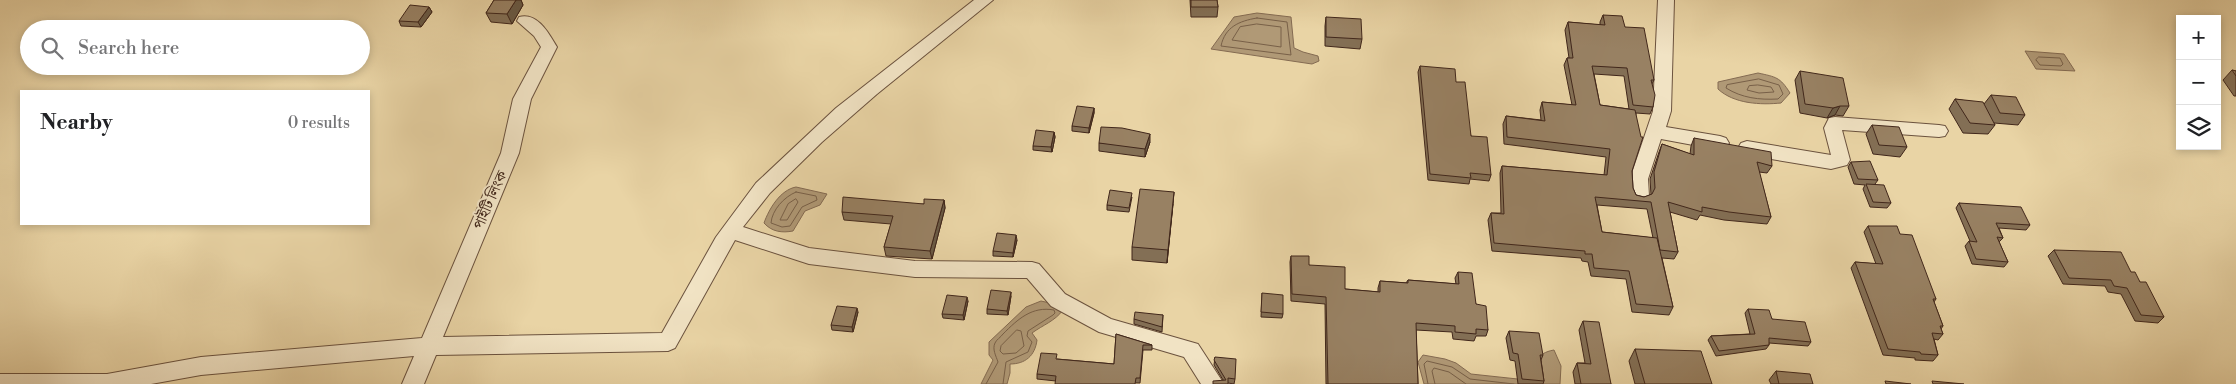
<!DOCTYPE html>
<meta charset="utf-8">
<style>
body{margin:0;font-family:"Libre Bodoni","Noto Serif Bengali",serif;background:#f6f6f6;color:#202124}
.controls{position:absolute;right:15px;top:15px;display:grid;overflow:hidden;border-radius:0px;box-shadow:0 2px 8px #0003}
.controls button{width:45px;height:45px;display:grid;place-items:center;padding:0;border:0;border-bottom:1px solid #e0e0e0;background:#fff;color:#202124;font:25px sans-serif}
.list{margin:0;padding:0;list-style:none}
h2{display:flex;justify-content:space-between;align-items:center;height:65px;margin:0;padding:0 20px;font-size:21px}
h2 small{font-size:16px;font-weight:400;color:#757577}
.icon{flex:none;width:28px;height:28px;fill:none;stroke:currentColor;stroke-width:2;stroke-linecap:round;stroke-linejoin:round}
.map{position:relative;flex:none;width:2236px;height:384px;overflow:hidden}
.search{position:absolute;background:#fff;box-shadow:0 2px 8px #0003;left:20px;top:20px;width:350px;height:55px;display:flex;align-items:center;gap:12px;box-sizing:border-box;padding:0 18px;border-radius:28px;color:#757577;font-size:19px}
.panel{position:absolute;background:#fff;box-shadow:0 2px 8px #0003;left:20px;top:90px;width:350px;height:135px;border-radius:0px}
.map>svg:first-child{display:block}
.water{fill:#b09976;stroke:#846b52}
.lines{fill:none;stroke-linecap:round;stroke-linejoin:round}
.shore{stroke:#786048;stroke-width:1}
.street-casing{stroke:#6b523e;stroke-width:2}
.street{fill:#f1e3c4;fill-rule:evenodd}
.wall{fill:#836f55;stroke:#41271b;fill-rule:evenodd}
.shaded-wall{fill:#6a5a45;stroke:#41271b}
.building{fill:#988163;stroke:#41271b}
.labels{text-anchor:middle;stroke-width:4;stroke-linejoin:round;paint-order:stroke}
.street-label{font-size:15px;fill:#41271b;stroke:#f1e3c4}
</style>
<div class="map">
<svg width="2236" height="384" viewBox="0 0 2236 384">
<rect width="100%" height="100%" fill="#e9d4a5"/>
<filter id="stains"><feTurbulence type="fractalNoise" baseFrequency=".004" numOctaves="4"/><feColorMatrix values="0 0 0 0 .2 0 0 0 0 .09 0 0 0 0 .02 0 0 0 .5 -.17"/></filter>
<radialGradient id="worn" r=".72"><stop offset=".6" stop-color="#630" stop-opacity="0"/><stop offset="1" stop-color="#630" stop-opacity=".3"/></radialGradient>
<g class="water">
<polygon points="1257,13 1291,17 1294,48 1303,52 1318,56 1319,61 1312,64 1211,49 1234,17"/>
<polygon points="2025,51 2064,54 2075,71 2036,69"/>
<path d="M1758,73c18,4 22,4 32,20l-9,10c-20,2 -47,1 -63,-14v-7z"/>
<path d="M796,187l31,7 -7,11 -15,6 -12,20c-11,2 -21,1 -29,-8 5,-14 16,-33 32,-36z"/>
<path d="M1041,301l13,3 9,6c-8,11 -20,15 -31,23l5,7c-2,16 -12,24 -27,24v9l-3,11h-26l12,-24 -4,-5v-13l37,-35z"/>
<path d="M1554,350l7,16 -1,18h-136l-6,-22 5,-7 22,4 11,4 15,11 56,6c7,-16 9,-27 27,-30z"/>
</g>
<g class="lines">
<g class="shore">
<path d="M1257,18l30,4 4,33 -70,-9c4,-19 18,-25 36,-28z"/>
<polygon points="1257,24 1281,27 1281,47 1232,40 1240,27"/>
<polygon points="2039,57 2060,58 2063,64 2061,66 2040,65 2036,60"/>
<path d="M1759,79l20,6 4,9 -5,5c-19,1 -36,-1 -52,-11l1,-3z"/>
<polygon points="1758,85 1771,87 1774,92 1759,93 1747,90 1749,86"/>
<path d="M796,192l20,4 1,4 -15,7 -12,19 -8,1 -11,-4c1,-13 13,-26 25,-31z"/>
<polygon points="796,199 798,202 787,220 780,220 788,204"/>
<polygon points="1017,330 1021,331 1024,346 1016,353 1003,354 1000,351 1001,346"/>
<path d="M986,384l12,-22c-2,-6 -6,-13 -3,-19 1,-3 6,-6 8,-9 15,-15 29,-28 51,-24l1,3 -2,2 -25,16 -1,5 5,6 -4,10 -22,10 -3,22"/>
<polyline points="1428,384 1424,364 1427,361 1452,367 1470,379 1514,384"/>
<polyline points="1435,384 1432,371 1434,368 1449,372 1466,384"/>
</g>
<defs>
<g id="street">
<path d="M974,0h19l-116,94 -55,48 -52,51 -27,34 66,21 106,13 117,1 7,2 26,30 46,25 87,25 26,40h-23l-17,-27 -85,-25 -48,-26 -24,-28 -112,-1 -106,-13 -74,-24 -60,108 -7,3 -232,4 -12,29h-22l12,-28 -213,19 -50,9h-151v-10h107l94,-17 221,-19 79,-185 12,-54 28,-52 -7,-11 -17,-15 2,-4c19,-5 30,17 38,30l-26,52 -12,54 -76,184 219,-4 54,-96 40,-54 80,-75z"/>
<polygon points="1658,0 1674,0 1671,111 1666,127 1720,136 1726,138 1729,143 1726,148 1720,150 1661,139 1648,179 1649,196 1647,201 1640,203 1633,201 1631,196 1630,179 1653,111"/>
<polygon points="1835,117 1939,125 1945,126 1948,131 1945,136 1939,137 1842,130 1850,160 1847,165 1831,169 1747,155 1741,153 1738,148 1741,143 1747,141 1831,155 1824,128 1829,118"/>
</g>
</defs>
<use href="#street" class="street-casing"/>
<use href="#street" class="street"/>
</g>
<g class="wall">
<polygon points="494,0 521,0 523,5 512,24 491,22 486,13"/>
<polygon points="1190,0 1217,0 1218,7 1217,17 1191,17"/>
<polygon points="429,7 432,12 421,27 401,26 399,21"/>
<path d="M1603,15l22,12 29,53 -2,4 1,23 -3,7 -14,-1 -4,58 1,17 3,7 8,2 7,-2 -1,-16 9,-27 3,-8 28,10 1,-8 3,-8 78,28 -5,7 -8,-1 12,45 -4,7 -43,-4 -24,-5 -3,5 -27,-8 8,40 -4,7 -12,-1 11,49 -4,8 -37,-3 -6,-33 -35,-3 -3,-14 -6,-1 -1,-3 -89,-7 -4,-31 3,-7h10l-1,-40 2,-7 102,9 2,-18 -102,-13 -1,-20 3,-8 35,4 -1,-10 2,-8 30,3 -8,-40 3,-7h2l-4,-28 3,-8 32,3v-3zM1594,74l30,2 5,33 -29,-4zM1597,205l50,4 6,29 -51,-6z"/>
<polygon points="1326,17 1362,39 1360,49 1325,46 1325,26"/>
<polygon points="1420,66 1456,82 1471,136 1491,175 1489,181 1470,179 1469,184 1428,180 1418,72"/>
<polygon points="2232,70 2236,71 2236,96 2234,96 2223,80"/>
<polygon points="1800,71 1849,106 1843,116 1835,115 1827,118 1800,113 1795,80"/>
<polygon points="1991,95 2025,115 2018,125 1994,123 1995,125 1988,134 1963,133 1949,109 1955,99 1984,104"/>
<polygon points="1094,108 1094,113 1089,133 1072,131 1072,126"/>
<polygon points="1872,125 1907,147 1900,157 1873,154 1866,134"/>
<polygon points="1054,132 1055,137 1052,152 1033,150 1033,146"/>
<polygon points="1150,142 1145,157 1099,151 1099,143"/>
<polygon points="1851,162 1878,180 1875,184 1891,203 1887,208 1870,207 1863,189 1865,185 1854,184 1848,167"/>
<polygon points="1132,197 1129,212 1107,210 1107,205"/>
<polygon points="944,200 945,208 932,259 886,256 884,247 891,224 844,220 842,212 924,204"/>
<polygon points="1959,203 2030,225 2026,230 1999,228 2003,238 1999,242 2008,262 2004,267 1972,264 1965,246 1969,241 1970,241 1956,208"/>
<polygon points="1173,204 1167,263 1132,260 1132,247"/>
<polygon points="1868,226 1900,234 1936,299 1934,302 1943,326 1941,329 1943,334 1938,340 1934,339 1938,355 1933,361 1915,360 1915,358 1883,355 1851,268 1855,262 1876,264 1864,232"/>
<polygon points="1017,240 1013,257 993,256 993,251"/>
<polygon points="2054,250 2131,272 2140,282 2164,317 2158,323 2135,321 2121,294 2108,292 2105,286 2063,284 2048,256"/>
<polygon points="1291,256 1309,265 1345,289 1378,292 1378,288 1380,281 1406,283 1408,280 1456,284 1455,278 1458,272 1476,304 1488,330 1486,336 1476,336 1474,341 1453,339 1452,332 1416,330 1418,384 1326,384 1325,304 1291,301 1290,262"/>
<polygon points="1262,293 1283,314 1282,318 1261,317"/>
<polygon points="1011,296 1008,315 987,314 987,309"/>
<polygon points="968,301 964,320 943,318 942,314"/>
<polygon points="1748,309 1772,319 1811,342 1808,346 1769,343 1769,345 1766,349 1716,356 1708,340 1711,336 1750,334 1745,313"/>
<polygon points="858,312 853,332 832,330 831,325"/>
<polygon points="1163,315 1162,332 1134,324 1134,319"/>
<polygon points="1583,321 1611,384 1575,384 1573,372 1577,363 1585,363 1579,330"/>
<polygon points="1509,331 1543,355 1541,360 1544,381 1543,384 1518,384 1515,361 1510,360 1506,338"/>
<polygon points="1116,334 1152,345 1152,350 1143,350 1140,383 1056,381 1037,379 1037,374 1057,359 1114,364"/>
<polygon points="1635,349 1712,384 1635,384 1629,361"/>
<polygon points="1215,357 1235,379 1234,384 1228,383 1223,380 1214,365"/>
<polygon points="1776,371 1813,384 1771,384 1769,380"/>
</g>
<g class="shaded-wall">
<polygon points="516,0 521,0 523,5 512,24 507,14"/>
<polygon points="429,7 432,12 421,27 418,22"/>
<polygon points="1840,106 1835,115 1827,118 1833,108"/>
<polygon points="1094,108 1094,113 1089,133 1089,128"/>
<polygon points="1054,132 1055,137 1052,152 1051,147"/>
<polygon points="1150,134 1150,142 1145,157 1145,149"/>
<polygon points="1174,192 1173,204 1167,263 1168,250"/>
<polygon points="944,200 945,208 932,259 930,251"/>
<polygon points="1016,235 1017,240 1013,257 1013,253"/>
<polygon points="1011,292 1011,296 1008,315 1007,311"/>
<polygon points="967,297 968,301 964,320 963,315"/>
<polygon points="857,308 858,312 853,332 852,327"/>
</g>
<g class="building">
<polygon points="494,0 516,0 507,14 486,13"/>
<polygon points="1191,0 1217,0 1218,7 1191,7"/>
<polygon points="410,5 429,7 418,22 399,21"/>
<polygon points="1603,15 1622,16 1625,27 1644,28 1654,80 1651,80 1655,95 1653,107 1633,105 1627,68 1592,66 1600,105 1635,110 1641,137 1643,137 1632,171 1633,188 1636,195 1644,197 1652,194 1655,188 1654,172 1662,144 1694,155 1694,138 1771,152 1772,166 1757,162 1771,217 1729,212 1702,207 1702,212 1668,202 1678,252 1660,250 1651,202 1595,197 1602,232 1657,238 1673,307 1636,304 1629,271 1594,268 1592,254 1585,254 1585,251 1494,243 1491,213 1504,214 1502,166 1607,175 1610,149 1507,137 1506,116 1545,121 1542,102 1576,105 1567,58 1573,58 1568,22 1605,25"/>
<polygon points="1326,17 1361,19 1362,39 1326,37"/>
<polygon points="1420,66 1455,69 1456,82 1465,82 1471,136 1487,137 1491,175 1470,173 1471,178 1430,174"/>
<polygon points="2232,70 2236,71 2236,76"/>
<polygon points="1800,71 1843,78 1849,106 1840,106 1833,108 1805,104"/>
<polygon points="1991,95 2016,97 2025,115 2000,113"/>
<polygon points="1955,99 1983,102 1995,125 1970,123"/>
<polygon points="1077,106 1094,108 1089,128 1072,126"/>
<polygon points="1872,125 1899,127 1907,147 1879,145"/>
<polygon points="1101,127 1122,128 1150,134 1145,149 1099,143"/>
<polygon points="1036,130 1054,132 1051,147 1033,146"/>
<polygon points="1870,161 1878,180 1858,179 1851,162"/>
<polygon points="1866,184 1884,185 1891,203 1873,202"/>
<polygon points="1140,189 1174,192 1168,250 1132,247"/>
<polygon points="1110,190 1132,193 1129,208 1107,205"/>
<polygon points="843,197 924,204 924,199 944,200 930,251 884,247 893,216 842,212"/>
<polygon points="1959,203 2021,207 2030,225 1996,223 2003,238 1997,237 2008,262 1976,259 1969,241 1977,242"/>
<polygon points="1868,226 1897,226 1900,234 1912,235 1936,299 1933,299 1943,326 1940,326 1943,334 1932,333 1938,355 1921,354 1920,352 1888,349 1855,262 1883,264"/>
<polygon points="997,233 1016,235 1013,253 993,251"/>
<polygon points="2054,250 2121,252 2131,272 2135,272 2140,282 2146,282 2164,317 2141,315 2127,288 2114,286 2111,280 2069,278"/>
<polygon points="1291,256 1309,256 1309,265 1345,267 1345,289 1380,292 1380,281 1408,283 1408,280 1459,284 1458,272 1472,273 1476,304 1486,306 1488,330 1476,329 1476,334 1455,332 1455,326 1416,323 1418,384 1328,384 1326,297 1292,294"/>
<polygon points="991,290 1011,292 1007,311 987,309"/>
<polygon points="1262,293 1283,295 1283,314 1261,312"/>
<polygon points="947,295 967,297 963,315 942,314"/>
<polygon points="837,306 857,308 852,327 831,325"/>
<polygon points="1748,309 1769,310 1772,319 1805,322 1811,342 1769,338 1769,345 1719,351 1711,336 1755,334"/>
<polygon points="1135,312 1163,315 1162,327 1134,319"/>
<polygon points="1583,321 1599,322 1611,384 1581,384 1577,363 1591,364"/>
<polygon points="1509,331 1539,333 1543,355 1540,355 1544,381 1522,379 1518,354 1513,353"/>
<polygon points="1116,334 1152,345 1143,345 1140,378 1136,378 1135,384 1055,384 1056,376 1037,374 1041,353 1057,354 1056,359 1114,364"/>
<polygon points="1635,349 1701,351 1712,384 1645,384"/>
<polygon points="1215,357 1236,359 1235,379 1228,378 1228,384 1213,384 1213,381 1226,380 1214,360"/>
<polygon points="1776,371 1810,374 1813,384 1779,384"/>
<polygon points="1885,381 1911,384 1886,384"/>
<polygon points="1932,381 1964,384 1933,384"/>
</g>
<g class="labels">
<g class="street-label">
<text transform="translate(490 200) rotate(-66)" y="5">পাইটি লিংক</text>
</g>
</g>
<rect width="100%" height="100%" filter="url(#stains)"/>
<rect width="100%" height="100%" fill="url(#worn)"/>
</svg>
<div class="controls">
<button>+</button>
<button>−</button>
<button><svg class="icon" aria-label="layers" viewBox="0 0 24 24"><path d="M12 4l9 5-9 5-9-5zM3 14l9 5 9-5"/></svg></button>
</div>
<div class="search"><svg class="icon" aria-label="search" viewBox="0 0 24 24"><circle cx="10" cy="10" r="6"/><path d="M15 15l6 6"/></svg>Search here</div>
<section class="panel">
<h2>Nearby<small>0 results</small></h2>
<ul class="list">
</ul>
</section>
</div>
